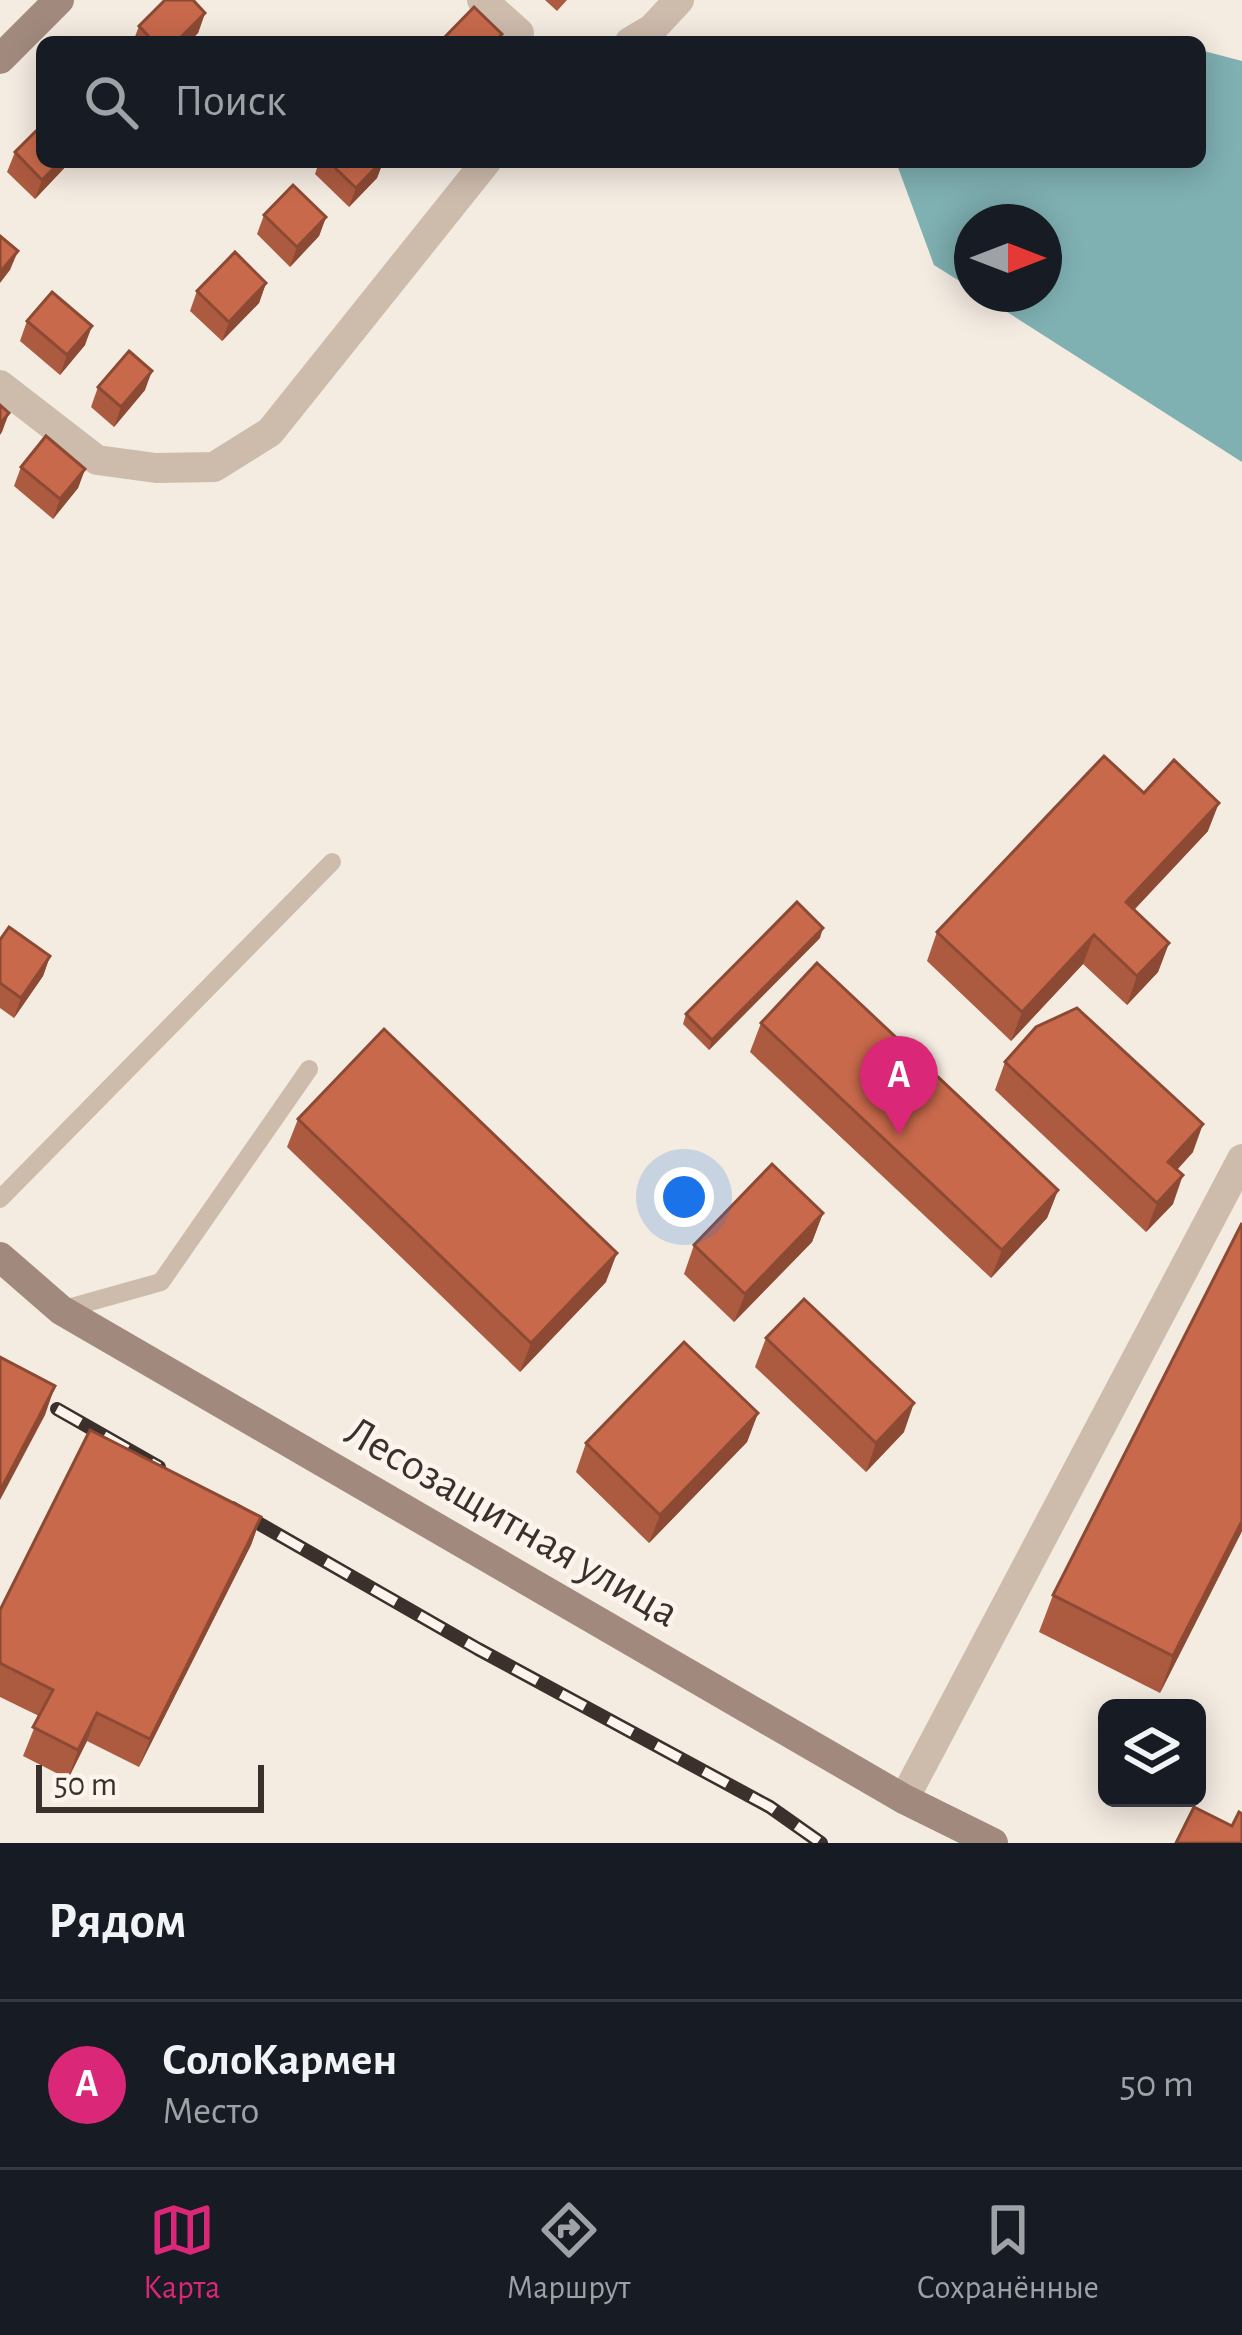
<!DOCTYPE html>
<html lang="ru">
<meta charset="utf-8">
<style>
body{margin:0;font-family:"Alegreya Sans",sans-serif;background:#20242c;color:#f1f3f6}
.controls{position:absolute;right:36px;bottom:36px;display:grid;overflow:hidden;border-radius:18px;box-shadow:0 6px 30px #0003}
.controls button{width:108px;height:108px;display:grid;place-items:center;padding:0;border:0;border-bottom:3px solid #363941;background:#171b24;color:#f1f3f6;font:60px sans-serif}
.compass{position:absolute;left:954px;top:204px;width:108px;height:108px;border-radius:50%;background:#171b24;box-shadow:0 6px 30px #0003;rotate:90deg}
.scale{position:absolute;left:36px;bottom:30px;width:228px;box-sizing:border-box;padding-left:12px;border:6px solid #3b302b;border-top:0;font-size:33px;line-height:42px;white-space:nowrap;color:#3b302b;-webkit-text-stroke:9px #fbf5ee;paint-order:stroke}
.you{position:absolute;left:684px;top:1197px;width:42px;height:42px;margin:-30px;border:9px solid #fff;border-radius:50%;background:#1a73e8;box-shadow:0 0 0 18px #1a73e833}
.badge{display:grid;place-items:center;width:78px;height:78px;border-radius:50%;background:#db2777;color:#fff;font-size:39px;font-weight:700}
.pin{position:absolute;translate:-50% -99px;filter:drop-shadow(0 3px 6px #0008)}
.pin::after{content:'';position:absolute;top:63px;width:42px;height:36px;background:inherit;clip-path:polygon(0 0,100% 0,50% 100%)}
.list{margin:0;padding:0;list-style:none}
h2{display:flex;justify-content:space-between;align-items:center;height:156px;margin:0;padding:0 48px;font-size:51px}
h2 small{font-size:39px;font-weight:400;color:#9ea1a6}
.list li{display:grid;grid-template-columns:78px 1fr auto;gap:36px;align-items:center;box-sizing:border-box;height:168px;padding:0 48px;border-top:3px solid #363941}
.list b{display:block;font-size:45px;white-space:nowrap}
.list p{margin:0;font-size:39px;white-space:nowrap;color:#9ea1a6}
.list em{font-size:39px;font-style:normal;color:#9ea1a6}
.icon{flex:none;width:66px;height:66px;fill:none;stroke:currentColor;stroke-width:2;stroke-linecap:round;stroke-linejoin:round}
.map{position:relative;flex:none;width:1242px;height:1843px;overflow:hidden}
.search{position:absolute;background:#171b24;box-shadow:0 6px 30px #0003;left:36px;right:36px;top:36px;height:132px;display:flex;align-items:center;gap:30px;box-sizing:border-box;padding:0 42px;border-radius:18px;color:#9ea1a6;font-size:45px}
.sheet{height:324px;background:#171b24}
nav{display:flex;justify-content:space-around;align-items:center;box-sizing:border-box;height:168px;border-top:3px solid #363941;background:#171b24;font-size:33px;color:#9ea1a6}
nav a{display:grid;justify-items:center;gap:6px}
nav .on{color:#db2777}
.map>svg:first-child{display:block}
.water{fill:#7fb0b2}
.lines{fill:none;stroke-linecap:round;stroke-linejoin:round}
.lane{stroke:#cdbbac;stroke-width:18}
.street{stroke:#cdbbac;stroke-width:30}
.secondary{stroke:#a18a7d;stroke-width:30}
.rail-casing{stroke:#3b302b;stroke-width:14}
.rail{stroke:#fbf5ee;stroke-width:9;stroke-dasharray:27;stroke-linecap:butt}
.wall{fill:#ac5a40}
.shaded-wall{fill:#8c4a34}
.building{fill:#c8694b;stroke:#8c4a34;stroke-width:3}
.labels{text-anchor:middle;stroke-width:9;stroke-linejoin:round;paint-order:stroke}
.street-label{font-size:45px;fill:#3b302b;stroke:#fbf5ee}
</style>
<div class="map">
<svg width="1242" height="1843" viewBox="0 0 1242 1843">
<rect width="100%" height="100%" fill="#f4ebe1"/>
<polygon class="water" points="1200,50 1242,61 1242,462 979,294 1044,294 1044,222 972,222 972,289 934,265 896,162 1200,162"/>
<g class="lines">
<g class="lane">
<polyline points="0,1199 332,862"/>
<polyline points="61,1310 161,1282 309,1069"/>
</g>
<g class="street">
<polyline points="482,0 519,33"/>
<polyline points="630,42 652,29 679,0"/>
<polyline points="0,385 97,460 156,468 214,467 270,432 486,162"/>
<polyline points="904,1799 1242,1159"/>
</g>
<g class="secondary">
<polyline points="0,59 59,0"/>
<polyline points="0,1257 61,1310 904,1799 993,1843"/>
</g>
<defs>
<g id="rail">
<polyline points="57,1409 159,1467"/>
<polyline points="232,1508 478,1649 770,1807 821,1843"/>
</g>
</defs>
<use href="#rail" class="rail-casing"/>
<use href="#rail" class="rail"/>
</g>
<g class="wall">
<polygon points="545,0 567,0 557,11"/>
<polygon points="205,13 198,33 189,42 133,42 139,26"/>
<polygon points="15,152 42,162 70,162 35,199 7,172"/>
<polygon points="319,162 383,162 377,178 349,207 315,174"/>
<polygon points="264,215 326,217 319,236 290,267 257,234"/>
<polygon points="266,283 259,303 222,341 190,311 197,291"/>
<polygon points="27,321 85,345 60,375 20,341"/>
<polygon points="98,387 145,390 114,427 91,407"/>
<polygon points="21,467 85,469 78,488 53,519 14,486"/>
<polygon points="1144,793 1208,831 1134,910 1169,943 1158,972 1127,1005 1083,964 1011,1041 927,961 937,932"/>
<polygon points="820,938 709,1050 683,1024 686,1014"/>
<polygon points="0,940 50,956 43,976 14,1018 0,1008"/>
<polygon points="761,1023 1058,1190 1047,1218 991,1278 750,1052"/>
<polygon points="1005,1062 1193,1152 1177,1170 1173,1204 1146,1232 995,1090"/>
<polygon points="298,1119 606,1282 520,1372 287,1147"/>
<polygon points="823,1213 812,1242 734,1322 684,1274 694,1245"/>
<polygon points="766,1338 904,1432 866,1472 755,1367"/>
<polygon points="758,1413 747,1442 649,1543 576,1472 586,1443"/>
<polygon points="261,1517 251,1545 139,1767 87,1741 68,1779 23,1756 39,1716 0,1697 0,1610"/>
<polygon points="1242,1531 1160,1693 1039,1632 1053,1595"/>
</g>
<g class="shaded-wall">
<polygon points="205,13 198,33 189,42 176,42"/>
<polygon points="60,162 70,162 35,199 42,180"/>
<polygon points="381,162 383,162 377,178 349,207 356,188"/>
<polygon points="326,217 319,236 290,267 297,247"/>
<polygon points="18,251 10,270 0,283 0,272"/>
<polygon points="266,283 259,303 222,341 229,322"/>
<polygon points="92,326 85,345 60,375 67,355"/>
<polygon points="152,371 145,390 114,427 121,407"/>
<polygon points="9,413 2,432 0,435 0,424"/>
<polygon points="85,469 78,488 53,519 60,499"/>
<polygon points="1219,803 1208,831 1115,930 1126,902"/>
<polygon points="823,928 820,938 709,1050 712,1040"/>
<polygon points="1094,935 1083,964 1011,1041 1022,1012"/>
<polygon points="1169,943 1158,972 1127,1005 1137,976"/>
<polygon points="50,956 43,976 14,1018 21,998"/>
<polygon points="1203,1124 1193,1152 1158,1190 1168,1162"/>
<polygon points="1183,1175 1173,1204 1146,1232 1157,1203"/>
<polygon points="1058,1190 1047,1218 991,1278 1002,1250"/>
<polygon points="823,1213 812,1242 734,1322 745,1294"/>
<polygon points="617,1253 606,1282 520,1372 531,1343"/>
<polygon points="55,1386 45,1415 0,1500 0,1491"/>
<polygon points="914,1403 904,1432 866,1472 876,1443"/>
<polygon points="758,1413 747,1442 649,1543 660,1515"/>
<polygon points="261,1517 251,1545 139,1767 150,1739"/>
<polygon points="1242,1521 1242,1531 1160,1693 1173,1656"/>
<polygon points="97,1713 87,1741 68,1779 78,1750"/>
</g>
<g class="building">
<polygon points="165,0 193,0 205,13 176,42 154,42 139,26"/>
<polygon points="474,7 502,34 495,42 440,42"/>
<polygon points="42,125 42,162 60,162 42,180 15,152"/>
<polygon points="329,162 381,162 356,188"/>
<polygon points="293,185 326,217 297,247 264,215"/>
<polygon points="0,236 18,251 0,272"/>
<polygon points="235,252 266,283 229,322 197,291"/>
<polygon points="52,292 92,326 67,355 27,321"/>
<polygon points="129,351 152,371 121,407 98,387"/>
<polygon points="0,405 9,413 0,424"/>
<polygon points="46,436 85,469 60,499 21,467"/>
<polygon points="1104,756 1144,793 1174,760 1219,803 1126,902 1169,943 1137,976 1094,935 1022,1012 937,932"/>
<polygon points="797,902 823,928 712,1040 686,1014"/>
<polygon points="9,927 50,956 21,998 0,983 0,940"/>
<polygon points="817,963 1058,1190 1002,1250 761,1023"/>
<polygon points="1077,1008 1203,1124 1168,1162 1183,1175 1157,1203 1005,1062 1036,1027"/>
<polygon points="384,1029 617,1253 531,1343 298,1119"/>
<polygon points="772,1164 823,1213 745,1294 694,1245"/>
<polygon points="1242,1223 1242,1521 1173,1656 1053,1595"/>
<polygon points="804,1299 914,1403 876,1443 766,1338"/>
<polygon points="684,1342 758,1413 660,1515 586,1443"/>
<polygon points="0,1357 55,1386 0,1491"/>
<polygon points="90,1430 261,1517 150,1739 97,1713 78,1750 33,1727 53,1690 0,1663 0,1610"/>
<polygon points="1194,1807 1232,1826 1239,1812 1242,1814 1242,1843 1176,1843"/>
</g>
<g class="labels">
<g class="street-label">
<text transform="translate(513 1520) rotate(30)" y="16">Лесозащитная улица</text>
</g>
</g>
</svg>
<div class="controls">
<button><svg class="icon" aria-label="layers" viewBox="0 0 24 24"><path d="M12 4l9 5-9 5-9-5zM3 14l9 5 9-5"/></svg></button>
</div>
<svg class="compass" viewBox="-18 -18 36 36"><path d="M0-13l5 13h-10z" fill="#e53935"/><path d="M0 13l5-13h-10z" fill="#9ea1a6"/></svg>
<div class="scale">50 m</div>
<div class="you"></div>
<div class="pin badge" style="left:899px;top:1135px">A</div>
<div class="search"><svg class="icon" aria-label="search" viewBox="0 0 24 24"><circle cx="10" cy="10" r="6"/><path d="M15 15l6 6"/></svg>Поиск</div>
</div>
<section class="sheet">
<h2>Рядом<small></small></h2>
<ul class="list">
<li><span class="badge">A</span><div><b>СолоКармен</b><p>Место</p></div><em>50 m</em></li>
</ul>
</section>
<nav>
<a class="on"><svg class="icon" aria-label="map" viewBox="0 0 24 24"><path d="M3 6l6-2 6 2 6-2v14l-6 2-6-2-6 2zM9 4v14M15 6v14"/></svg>Карта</a>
<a><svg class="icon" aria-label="directions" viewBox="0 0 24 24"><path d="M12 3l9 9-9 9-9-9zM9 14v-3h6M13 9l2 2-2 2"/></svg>Маршрут</a>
<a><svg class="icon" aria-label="saved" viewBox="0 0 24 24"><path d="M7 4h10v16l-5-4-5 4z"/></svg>Сохранённые</a>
</nav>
